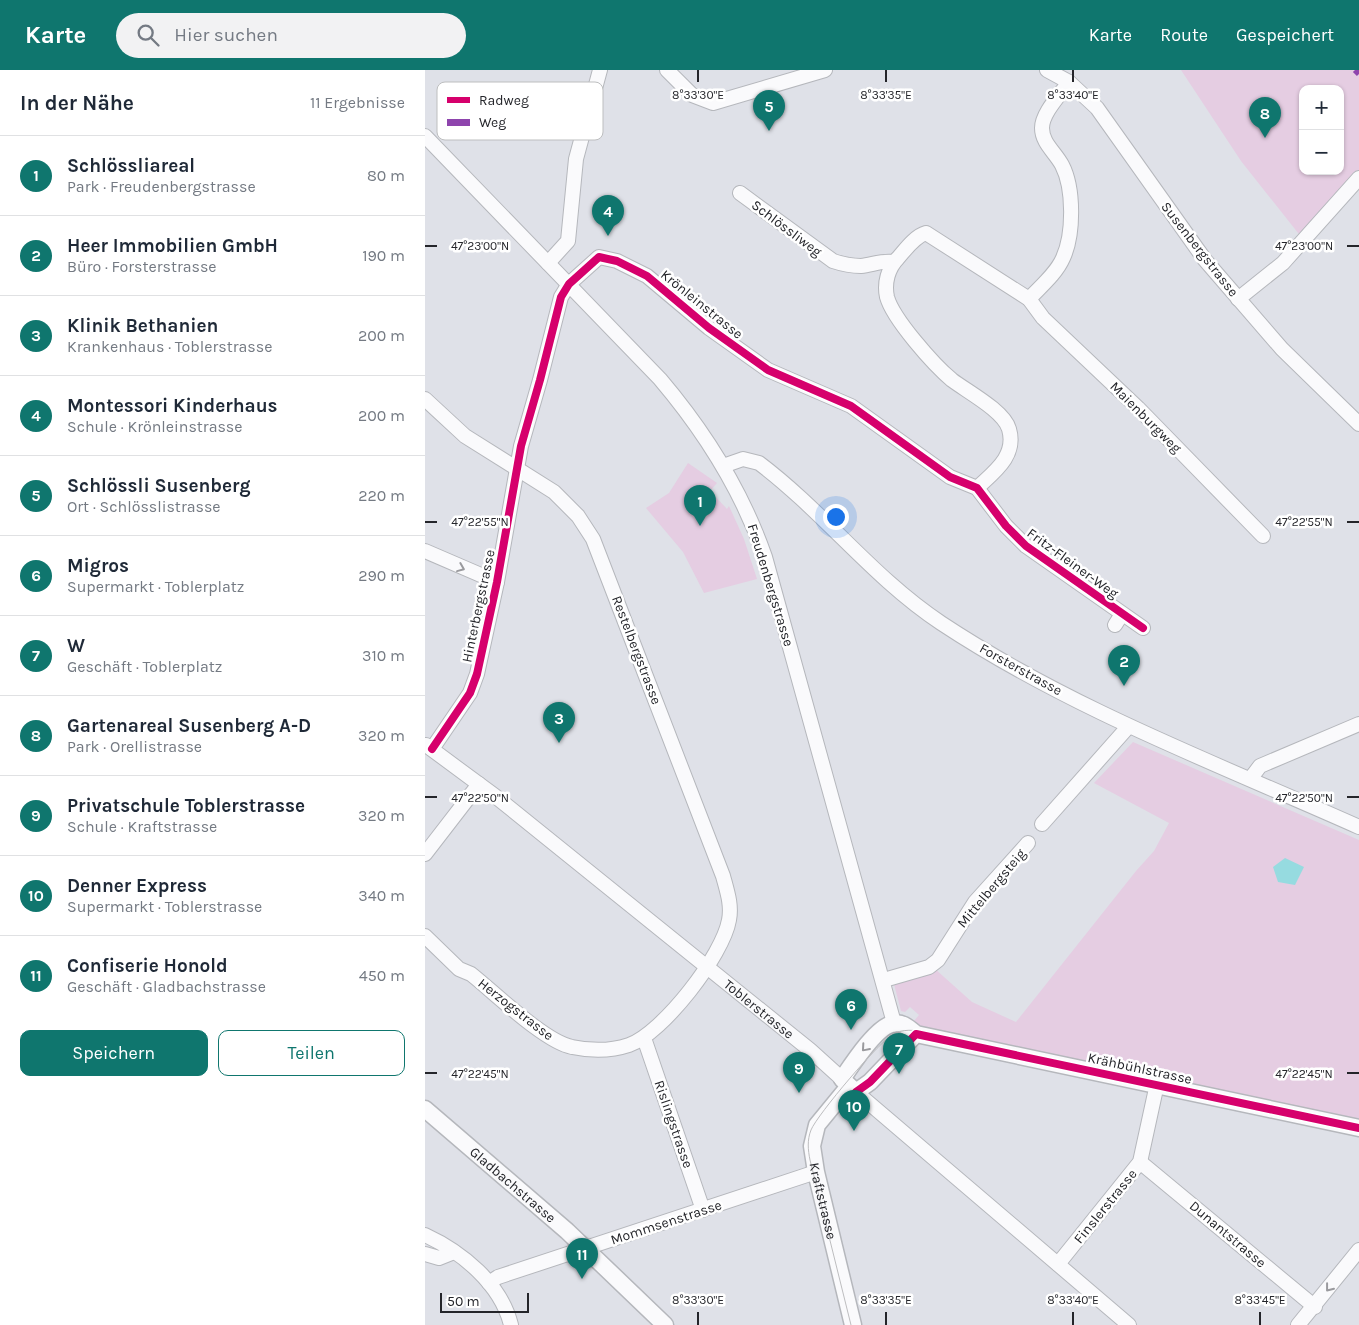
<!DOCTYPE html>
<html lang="de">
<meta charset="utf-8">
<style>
body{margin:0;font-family:Karla,sans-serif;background:#f2f2f3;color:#1f2937}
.controls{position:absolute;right:15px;top:15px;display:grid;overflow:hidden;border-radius:10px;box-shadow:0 1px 4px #0004}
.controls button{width:45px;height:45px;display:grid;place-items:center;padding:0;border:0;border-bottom:1px solid #e0e1e3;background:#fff;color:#1f2937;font:25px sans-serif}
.scale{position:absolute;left:15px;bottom:12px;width:89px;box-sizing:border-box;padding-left:5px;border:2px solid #24252a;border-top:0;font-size:14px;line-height:18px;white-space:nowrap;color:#24252a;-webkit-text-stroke:4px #fff;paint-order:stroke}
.you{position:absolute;left:410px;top:446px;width:18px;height:18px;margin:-12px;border:4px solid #fff;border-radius:50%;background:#1a73e8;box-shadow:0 0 0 8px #1a73e833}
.badge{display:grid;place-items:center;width:32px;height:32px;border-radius:50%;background:#0f766e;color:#fff;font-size:16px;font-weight:700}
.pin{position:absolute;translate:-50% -41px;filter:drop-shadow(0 1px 2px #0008)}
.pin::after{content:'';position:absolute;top:26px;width:18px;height:15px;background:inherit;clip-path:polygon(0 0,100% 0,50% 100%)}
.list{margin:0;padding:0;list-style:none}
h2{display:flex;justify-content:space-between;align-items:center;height:65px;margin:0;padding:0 20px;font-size:21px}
h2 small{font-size:16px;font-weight:400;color:#747a83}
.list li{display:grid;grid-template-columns:32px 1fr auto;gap:15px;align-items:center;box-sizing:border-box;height:80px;padding:0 20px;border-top:1px solid #e0e1e3}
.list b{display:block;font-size:19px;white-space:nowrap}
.list p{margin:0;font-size:16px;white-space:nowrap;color:#747a83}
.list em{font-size:16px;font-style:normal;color:#747a83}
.actions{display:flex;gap:10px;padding:15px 20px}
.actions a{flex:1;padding:11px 0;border:1px solid #0f766e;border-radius:10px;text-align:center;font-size:18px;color:#0f766e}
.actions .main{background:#0f766e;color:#fff}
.icon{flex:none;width:28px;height:28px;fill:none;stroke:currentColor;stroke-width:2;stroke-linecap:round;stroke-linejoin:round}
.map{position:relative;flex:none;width:934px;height:1255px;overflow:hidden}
header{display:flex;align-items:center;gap:30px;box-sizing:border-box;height:70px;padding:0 25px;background:#0f766e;color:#fff}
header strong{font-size:24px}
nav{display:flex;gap:28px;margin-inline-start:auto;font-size:18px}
.search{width:350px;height:45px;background:#f2f2f3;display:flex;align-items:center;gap:12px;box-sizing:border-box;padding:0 18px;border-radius:28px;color:#747a83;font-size:19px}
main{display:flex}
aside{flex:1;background:#fff}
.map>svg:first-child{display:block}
.green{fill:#e5cde2;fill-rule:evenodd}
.water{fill:#96dbe0}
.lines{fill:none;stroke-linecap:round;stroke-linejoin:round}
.minor-casing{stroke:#b5b7bc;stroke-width:16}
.tertiary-casing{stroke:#b5b7bc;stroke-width:19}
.minor{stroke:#fafafc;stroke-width:14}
.tertiary{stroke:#fafafc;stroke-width:16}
.tram{stroke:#bdbdbf;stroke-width:1}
.quiet{stroke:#8e44ad;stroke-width:6;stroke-dasharray:12 6;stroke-linecap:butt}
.cycleway-casing{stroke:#fff;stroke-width:11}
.cycleway{stroke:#d6006c;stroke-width:8}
.oneway{stroke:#9a9a9e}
.ticks{fill:none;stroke:#24252a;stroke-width:2}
.labels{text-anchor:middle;stroke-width:5;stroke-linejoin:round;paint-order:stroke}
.street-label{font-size:14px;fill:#24252a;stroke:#fff}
.key{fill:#fff;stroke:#bdbebf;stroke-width:1}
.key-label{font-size:14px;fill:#24252a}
.ticks-label{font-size:12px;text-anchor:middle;fill:#24252a;stroke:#fff;stroke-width:5;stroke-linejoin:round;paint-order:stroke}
</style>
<header>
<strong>Karte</strong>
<div class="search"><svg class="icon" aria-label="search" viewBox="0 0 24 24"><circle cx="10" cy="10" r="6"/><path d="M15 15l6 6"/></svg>Hier suchen</div>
<nav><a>Karte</a><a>Route</a><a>Gespeichert</a></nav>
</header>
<main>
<aside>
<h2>In der Nähe<small>11 Ergebnisse</small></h2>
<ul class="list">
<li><span class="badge">1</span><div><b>Schlössliareal</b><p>Park · Freudenbergstrasse</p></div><em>80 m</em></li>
<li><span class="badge">2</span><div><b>Heer Immobilien GmbH</b><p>Büro · Forsterstrasse</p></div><em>190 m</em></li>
<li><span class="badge">3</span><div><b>Klinik Bethanien</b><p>Krankenhaus · Toblerstrasse</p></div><em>200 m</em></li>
<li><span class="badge">4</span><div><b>Montessori Kinderhaus</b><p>Schule · Krönleinstrasse</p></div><em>200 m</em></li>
<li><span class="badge">5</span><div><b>Schlössli Susenberg</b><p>Ort · Schlösslistrasse</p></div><em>220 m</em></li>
<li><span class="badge">6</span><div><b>Migros</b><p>Supermarkt · Toblerplatz</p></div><em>290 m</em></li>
<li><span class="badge">7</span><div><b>W</b><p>Geschäft · Toblerplatz</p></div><em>310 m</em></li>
<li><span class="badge">8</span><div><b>Gartenareal Susenberg A-D</b><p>Park · Orellistrasse</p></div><em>320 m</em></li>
<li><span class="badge">9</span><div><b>Privatschule Toblerstrasse</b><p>Schule · Kraftstrasse</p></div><em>320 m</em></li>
<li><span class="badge">10</span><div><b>Denner Express</b><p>Supermarkt · Toblerstrasse</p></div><em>340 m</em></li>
<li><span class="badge">11</span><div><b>Confiserie Honold</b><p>Geschäft · Gladbachstrasse</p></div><em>450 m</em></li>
</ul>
<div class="actions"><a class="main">Speichern</a><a>Teilen</a></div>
</aside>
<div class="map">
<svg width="934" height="1255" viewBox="0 0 934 1255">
<rect width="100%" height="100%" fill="#dfe1e8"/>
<g class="green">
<path d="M756,0h178v104l-57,64 -61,-77zM878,19h37v82h-37z"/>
<polygon points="263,393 292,413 285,421 302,439 304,436 319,469 332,509 279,523 258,482 221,438 244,423"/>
<polygon points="708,672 934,770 934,1051 490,955 489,951 494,945 485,937 480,942 476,941 469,914 509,898 547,932 591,952 711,801 729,781 744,753 669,713"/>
</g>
<polygon class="water" points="860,788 879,797 870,815 853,812 848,797"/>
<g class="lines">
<defs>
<g id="minor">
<polyline points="242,0 267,25 288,33 400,0"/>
<polyline points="622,0 644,12 672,38 780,190 857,279 934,354"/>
<path d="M0,66l235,243c45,53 82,112 105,178l129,466"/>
<path d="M315,123l93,68c9,3 18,5 28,5 11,-1 21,-6 33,-4"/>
<polyline points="123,193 143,171 151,89 175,0"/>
<path d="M604,229c11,-12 27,-25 34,-41 11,-24 11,-70 -1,-93 -7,-13 -20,-22 -20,-37 0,-15 18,-33 27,-46"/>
<polyline points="813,229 858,193 934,108"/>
<path d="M0,329l40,37 89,56 24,24 15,23 130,337c4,15 9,29 6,44 -6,35 -66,113 -100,125 -18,6 -38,6 -57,2 -27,-5 -77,-54 -101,-73l-12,-5 -34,-33"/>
<path d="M298,396l20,-7 16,4c65,49 114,115 182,160 130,86 277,141 418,204"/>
<path d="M552,418c17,-16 40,-32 32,-59 -5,-18 -41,-37 -57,-49 -18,-15 -59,-61 -65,-83 -3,-14 1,-29 11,-39 7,-8 17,-22 28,-25l103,66 14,19 95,90 125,128"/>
<polyline points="0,481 72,512"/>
<polyline points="690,555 697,544"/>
<path id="s1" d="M1,675l69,51 315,254 32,29"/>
<polyline points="7,679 45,623 52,604 72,512 96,376 115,310 136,227 144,214 174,187 192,191 222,206 284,258 343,300 426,336 525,407 552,418 581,456 601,476 718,558"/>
<polyline points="826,708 835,696 934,654"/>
<polyline points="617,754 703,657"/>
<polyline points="0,784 54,714"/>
<polyline points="459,910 504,897 513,890 550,832 603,773"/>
<polyline points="219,968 278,1140"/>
<polyline points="431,1022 704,1255"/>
<polyline points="715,1092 890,1237"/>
<path d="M0,1165c37,17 76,49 86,90"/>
<polyline points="0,1184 14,1188 29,1182"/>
<polyline points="633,1194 715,1092 732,1014"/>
<polyline points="64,1213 73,1207 391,1102"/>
<polyline points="873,1255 934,1180"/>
</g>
<g id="tertiary">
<path d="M491,964l-46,48 -14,10 -14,-13c9,-13 34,-52 50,-55 10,-3 17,4 24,10l443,94"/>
<path id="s2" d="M424,1016l-32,39 -5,21 4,26 37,153"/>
<path id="s3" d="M0,1039l142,122 98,94"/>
</g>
</defs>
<use href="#minor" class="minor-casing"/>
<use href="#tertiary" class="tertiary-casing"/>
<use href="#minor" class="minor"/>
<use href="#tertiary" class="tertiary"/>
<g class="tram">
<polyline points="459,981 477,969 497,968"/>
<path d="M426,1255l-41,-165c-2,-10 -3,-20 1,-30 6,-15 70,-91 84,-97 12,-5 25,-2 38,0l426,92"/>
</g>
<polyline class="quiet" points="930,0 934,4"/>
<defs>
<g id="cycleway">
<polyline points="7,679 45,623 52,604 72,512 96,376 115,310 136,227 144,214 174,187 192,191 222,206 284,258 343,300 426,336 525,407 552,418 581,456 601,476 718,558"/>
<polyline points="431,1022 445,1012 491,964 934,1058"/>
</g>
</defs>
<use href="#cycleway" class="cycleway-casing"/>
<use href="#cycleway" class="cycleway"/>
</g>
<defs><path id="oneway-chevron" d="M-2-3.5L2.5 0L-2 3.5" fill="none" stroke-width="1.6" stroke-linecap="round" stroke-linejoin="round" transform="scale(1.25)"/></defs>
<g class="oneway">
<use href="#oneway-chevron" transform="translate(36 498) rotate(22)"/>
<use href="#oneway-chevron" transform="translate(440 978) rotate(131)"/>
<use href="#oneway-chevron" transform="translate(904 1218) rotate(128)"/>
</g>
<path class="ticks" d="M273,0v12M461,0v12M648,0v12M0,176h12M922,176h12M0,452h12M922,452h12M0,727h12M922,727h12M0,1003h12M922,1003h12M273,1242v13M461,1242v13M648,1242v13M835,1242v13"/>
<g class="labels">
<g class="street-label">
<text transform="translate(362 158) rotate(37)" y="5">Schlössliweg</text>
<text transform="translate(775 179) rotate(52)" y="5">Susenbergstrasse</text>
<text transform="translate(277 234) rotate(39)" y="5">Krönleinstrasse</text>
<text transform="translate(721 347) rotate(45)" y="5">Maienburgweg</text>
<text transform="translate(648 493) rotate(36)" y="5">Fritz-Fleiner-Weg</text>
<text transform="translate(346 515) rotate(73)" y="5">Freudenbergstrasse</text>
<text transform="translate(53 536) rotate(-78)" y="5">Hinterbergstrasse</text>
<text transform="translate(212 580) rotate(69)" y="5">Restelbergstrasse</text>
<text transform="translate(596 599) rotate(29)" y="5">Forsterstrasse</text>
<text transform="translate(566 818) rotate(-50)" y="5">Mittelbergsteig</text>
<text transform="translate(91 939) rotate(38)" y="5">Herzogstrasse</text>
<text dy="5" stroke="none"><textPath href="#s1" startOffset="425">Toblerstrasse</textPath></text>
<text transform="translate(715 998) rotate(12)" y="5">Krähbühlstrasse</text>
<text transform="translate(249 1054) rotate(71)" y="5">Rislingstrasse</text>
<text dy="5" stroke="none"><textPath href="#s3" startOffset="116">Gladbachstrasse</textPath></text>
<text dy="5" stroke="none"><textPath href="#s2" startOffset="128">Kraftstrasse</textPath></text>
<text transform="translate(680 1136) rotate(-51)" y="5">Finslerstrasse</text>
<text transform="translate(241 1152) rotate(-18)" y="5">Mommsenstrasse</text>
<text transform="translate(803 1164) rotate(40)" y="5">Dunantstrasse</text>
</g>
</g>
<rect x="12" y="12" width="166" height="58" rx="8" class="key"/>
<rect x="22" y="27" width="23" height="6" fill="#d6006c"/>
<rect x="22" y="49" width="23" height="7" fill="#8e44ad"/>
<g class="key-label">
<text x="54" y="35">Radweg</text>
<text x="54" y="57">Weg</text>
</g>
<g class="ticks-label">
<text x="273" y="29">8°33'30"E</text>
<text x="461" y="29">8°33'35"E</text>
<text x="648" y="29">8°33'40"E</text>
<text x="55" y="180">47°23'00"N</text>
<text x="879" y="180">47°23'00"N</text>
<text x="55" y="456">47°22'55"N</text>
<text x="879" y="456">47°22'55"N</text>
<text x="55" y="732">47°22'50"N</text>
<text x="879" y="732">47°22'50"N</text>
<text x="55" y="1008">47°22'45"N</text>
<text x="879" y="1008">47°22'45"N</text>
<text x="273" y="1234">8°33'30"E</text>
<text x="461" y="1234">8°33'35"E</text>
<text x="648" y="1234">8°33'40"E</text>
<text x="835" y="1234">8°33'45"E</text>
</g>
</svg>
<div class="controls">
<button>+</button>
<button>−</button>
</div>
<div class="scale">50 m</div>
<div class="you"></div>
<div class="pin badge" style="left:275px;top:456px">1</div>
<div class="pin badge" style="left:699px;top:616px">2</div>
<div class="pin badge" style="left:134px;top:673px">3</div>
<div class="pin badge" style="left:183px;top:166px">4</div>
<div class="pin badge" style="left:344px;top:61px">5</div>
<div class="pin badge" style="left:426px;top:960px">6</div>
<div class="pin badge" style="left:474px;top:1004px">7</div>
<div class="pin badge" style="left:840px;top:68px">8</div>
<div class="pin badge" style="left:374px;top:1023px">9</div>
<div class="pin badge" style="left:429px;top:1061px">10</div>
<div class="pin badge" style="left:157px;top:1209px">11</div>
</div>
</main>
